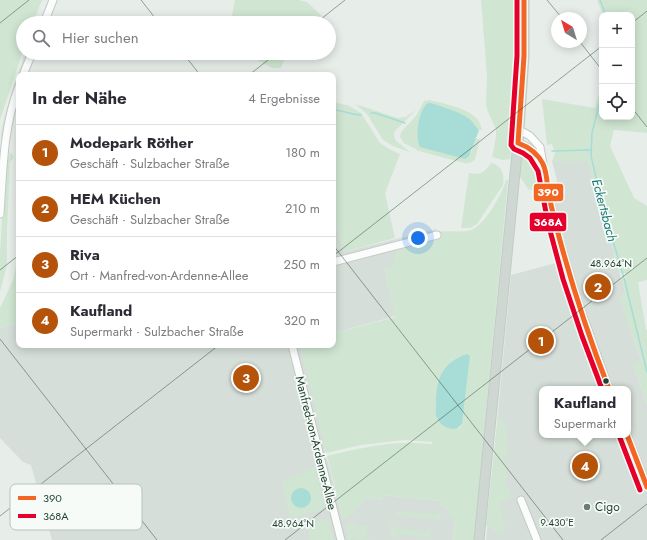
<!DOCTYPE html>
<html lang="de">
<meta charset="utf-8">
<style>
body{margin:0;font-family:Jost,sans-serif;background:#f2f2f3;color:#2b2b33}
.controls{position:absolute;right:12px;top:12px;display:grid;overflow:hidden;border-radius:8px;box-shadow:0 2px 10px #0003}
.controls button{width:36px;height:36px;display:grid;place-items:center;padding:0;border:0;border-bottom:1px solid #e1e1e2;background:#fff;color:#2b2b33;font:20px sans-serif}
.compass{position:absolute;left:551px;top:12px;width:36px;height:36px;border-radius:50%;background:#fff;box-shadow:0 2px 10px #0003;rotate:322deg}
.you{position:absolute;left:418px;top:238px;width:14px;height:14px;margin:-10px;border:3px solid #fff;border-radius:50%;background:#1a73e8;box-shadow:0 0 0 6px #1a73e833}
.badge{display:grid;place-items:center;width:26px;height:26px;border-radius:50%;background:#b45309;color:#fff;font-size:13px;font-weight:700}
.pin{position:absolute;translate:-50% -50%;border:2px solid #fff;box-shadow:0 1px 4px #0006}
.popup{position:absolute;left:539px;top:386px;width:92px;height:52px;box-sizing:border-box;display:grid;place-content:center;border-radius:8px;background:#fff;filter:drop-shadow(0 1px 3px #0005);font-size:13px;white-space:nowrap;color:#7c7c81}
.popup b{font-size:15px;color:#2b2b33}
.popup::after{content:'';position:absolute;left:50%;top:100%;margin-left:-8px;border:8px solid transparent;border-top-color:#fff}
.list{margin:0;padding:0;list-style:none}
h2{display:flex;justify-content:space-between;align-items:center;height:52px;margin:0;padding:0 16px;font-size:17px}
h2 small{font-size:13px;font-weight:400;color:#7c7c81}
.list li{display:grid;grid-template-columns:26px 1fr auto;gap:12px;align-items:center;box-sizing:border-box;height:56px;padding:0 16px;border-top:1px solid #e1e1e2}
.list b{display:block;font-size:15px;white-space:nowrap}
.list p{margin:0;font-size:13px;white-space:nowrap;color:#7c7c81}
.list em{font-size:13px;font-style:normal;color:#7c7c81}
.icon{flex:none;width:22px;height:22px;fill:none;stroke:currentColor;stroke-width:2;stroke-linecap:round;stroke-linejoin:round}
.map{position:relative;flex:none;width:647px;height:540px;overflow:hidden}
.search{position:absolute;background:#fff;box-shadow:0 2px 10px #0003;left:16px;top:16px;width:320px;height:44px;display:flex;align-items:center;gap:10px;box-sizing:border-box;padding:0 14px;border-radius:22px;color:#7c7c81;font-size:15px}
.panel{position:absolute;background:#fff;box-shadow:0 2px 10px #0003;left:16px;top:72px;width:320px;height:276px;border-radius:8px}
.map>svg:first-child{display:block}
.built{fill:#d5ded8;fill-rule:evenodd}
.green{fill:#d0e6d2;fill-rule:evenodd}
.water{fill:#a7dcd7}
.lines{fill:none;stroke-linecap:round;stroke-linejoin:round}
.stream{stroke:#a7dcd7;stroke-width:1.5}
.minor-casing{stroke:#c4cac6;stroke-width:9}
.major-casing{stroke:#c2ccc6;stroke-width:11}
.minor{stroke:#fbfcfc;stroke-width:7}
.major{stroke:#cfd7d3;stroke-width:9}
.bus-1-casing{stroke:#f6fbf7;stroke-width:8}
.bus-2-casing{stroke:#f6fbf7;stroke-width:8}
.bus-1{stroke:#f26522;stroke-width:5}
.bus-2{stroke:#e4002b;stroke-width:5}
.ticks{fill:none;stroke:#234233;stroke-width:1;stroke-opacity:0.45}
.bus-dot{fill:#234233;stroke:#f6fbf7;stroke-width:1.5}
.poi-dot{fill:#687e73;stroke:#f6fbf7;stroke-width:1.5}
.labels{text-anchor:middle;stroke-width:3.5;stroke-linejoin:round;paint-order:stroke}
.street-label{font-size:12px;fill:#234233;stroke:#f6fbf7}
.poi-label{font-size:12px;fill:#234233;stroke:#f6fbf7;text-anchor:start}
.water-label{font-size:13px;font-style:italic;fill:#1a7b76;stroke:#f6fbf7}
.key{fill:#f6fbf7;stroke:#b7c4bc;stroke-width:1}
.key-label{font-size:11px;fill:#234233}
.ticks-label{font-size:10px;text-anchor:middle;fill:#234233;stroke:#f6fbf7;stroke-width:3.5;stroke-linejoin:round;paint-order:stroke}
.line-badge{stroke:#f6fbf7;stroke-width:1.5}
.badge-label{font-size:11px;text-anchor:middle;font-weight:bold;fill:#fff}
</style>
<div class="map">
<svg width="647" height="540" viewBox="0 0 647 540">
<rect width="100%" height="100%" fill="#e7ede9"/>
<g class="built">
<path d="M552,161h36l37,131 -5,7 22,64 -8,3 13,39v135h-161l25,-265 45,-12 -16,-64 15,-7 2,-12zM542,389h86v46h-86z"/>
<polygon points="333,214 344,252 436,229 438,239 396,249 396,256 394,262 391,267 384,269 396,316 333,333"/>
<polygon points="19,322 19,345 300,345 325,443 324,448 343,519 353,513 361,503 366,499 370,498 383,500 383,495 440,501 440,505 446,507 449,510 450,517 455,518 453,540 52,540 31,465 23,462 0,438 0,328"/>
</g>
<g class="green">
<polygon points="0,0 42,0 33,23 23,23 23,51 0,120"/>
<polygon points="235,0 298,0 307,2 321,15 317,23 214,23 218,17 231,20"/>
<polygon points="481,0 519,0 521,40 510,159 503,160 492,157 496,137 496,129 488,112 486,105 487,76"/>
<polygon points="597,0 647,0 647,133 614,130 610,146 634,198 647,206 647,280 638,282 646,330 647,330 647,405 634,365 642,362 619,299 625,292 621,278 626,278 625,273 620,273 588,161 552,161 555,153 552,144 547,145 542,99 595,108 602,83 602,117 632,117 632,15 603,15"/>
<path d="M25,53h4l-8,22h-2v5l-10,27 -6,30 -2,3c-1,-17 18,-68 24,-87z"/>
<polygon points="245,53 287,53 281,68 272,68"/>
<path d="M430,100c17,5 50,9 52,30l-5,-1c-10,-16 -29,-20 -46,-26l-11,12v8l51,30 4,-14h5l-5,20c-3,4 -6,5 -11,4l-45,-12 -15,-8 -4,-6 1,-5 15,-16 8,-15z"/>
<polygon points="333,102 347,105 361,113 380,143 389,149 400,154 385,193 395,238 344,252 333,214"/>
<polygon points="355,104 398,118 406,117 416,110 394,132 395,140 410,152 393,146 383,140 367,114"/>
<polygon points="10,152 14,157 10,162 7,231 7,265 0,292 0,253 6,158 9,157"/>
<polygon points="527,153 530,153 536,159 543,191 537,192 528,189 521,178 519,177 521,158"/>
<path d="M491,163c11,2 14,12 12,22l-26,39 -7,4h-9l8,-55c14,2 14,0 22,-10z"/>
<path d="M506,180h2l-34,360h-21l2,-22h-5l-1,-8 -3,-3 -6,-2v-4l-56,-6 -1,5 -13,-2 -4,1 -5,4 -8,10 -10,6 -16,-63c24,-6 51,-12 77,-13 9,-1 18,1 28,1v-2l-28,-2 -43,5 -35,8 -3,-8 1,-2 -24,-98h33v-12l63,-16 -12,-48c10,-2 12,-10 12,-20l42,-10 -1,-7c10,-2 25,1 34,-2 13,-4 32,-37 35,-50zM467,354l3,2 -8,68 -2,4 -23,-9 -1,-23 17,-36z"/>
<polygon points="19,251 19,322 0,328 0,308 13,280"/>
<path d="M498,418h2c11,13 6,17 6,32l2,2 -2,5 -3,1 4,17 -2,6 7,16 -14,7 6,12 -3,2 2,4 2,-1 1,3 -3,2 2,6c-8,5 -12,-4 -19,-7z"/>
<polygon points="315,467 325,509 290,518 281,481 304,473 303,470"/>
<polygon points="397,511 438,515 439,511 441,513 440,520 397,515"/>
<polygon points="328,519 334,540 310,540 307,525"/>
<polygon points="354,521 354,525 367,526 366,538 369,539 369,540 351,539 348,540 345,526"/>
<polygon points="386,524 393,524 393,528 427,532 428,528 432,529 431,538 398,534 397,539 391,538 391,526 386,525"/>
</g>
<g class="water">
<path d="M428,103h3c12,4 27,8 37,15 5,3 7,9 11,12l-10,26 -4,3 -45,-12c-5,-11 -2,-36 8,-44z"/>
<path d="M467,354l3,2 -8,68c-6,9 -21,4 -25,-6 -2,-4 -1,-11 -1,-15 0,-25 7,-41 31,-49z"/>
<circle cx="301" cy="498" r="10"/>
</g>
<g class="lines">
<g class="stream">
<polyline points="600,0 606,15"/>
<polyline points="602,93 592,133 591,156 603,207 624,278 647,372"/>
<path d="M333,110c10,0 18,5 28,5"/>
<polyline points="371,113 375,113 405,123"/>
<polyline points="552,151 591,150"/>
</g>
<defs>
<g id="minor">
<polyline points="44,23 53,0"/>
<polyline points="23,75 32,53"/>
<polyline points="519,131 523,132 530,136 540,147 548,193 559,239 578,302 609,389"/>
<path d="M518,143c12,4 18,10 24,21"/>
<path d="M0,214c3,-43 3,-87 19,-128"/>
<polyline points="333,262 437,235"/>
<polyline points="292,345 341,540"/>
<polyline points="627,435 647,487"/>
<polyline points="521,500 537,540"/>
</g>
<polyline id="major" points="479,540 518,143 524,56 524,0"/>
</defs>
<use href="#minor" class="minor-casing"/>
<use href="#major" class="major-casing"/>
<use href="#minor" class="minor"/>
<use href="#major" class="major"/>
<defs>
<g id="bus-1">
<path d="M524,0v56l-6,87c11,4 20,11 25,21 4,9 4,18 5,27 3,14 6,28 10,42 14,53 31,105 51,156"/>
<polyline points="627,435 647,487"/>
</g>
<g id="bus-2">
<polyline points="517,0 517,56 511,145 514,149 523,153 530,158 538,171 548,223 563,279 582,336 602,389"/>
<polyline points="620,438 640,490"/>
</g>
</defs>
<use href="#bus-1" class="bus-1-casing"/>
<use href="#bus-2" class="bus-2-casing"/>
<use href="#bus-1" class="bus-1"/>
<use href="#bus-2" class="bus-2"/>
</g>
<path class="ticks" d="M141,0l18,23M547,0l15,18M0,23l29,-23M316,23l29,-23M632,23l15,-12M580,42l22,28M183,53l17,22M249,75l28,-22M632,108l15,19M333,245l230,295M333,256l269,-210M0,270l19,-15M0,339l157,201M0,516l219,-171M285,540l362,-282M601,540l46,-36"/>
<circle class="bus-dot" cx="606" cy="381" r="3.5"/>
<circle class="poi-dot" cx="587" cy="507" r="4"/>
<g class="labels">
<g class="street-label">
<text transform="translate(316 443) rotate(76)" y="4">Manfred-von-Ardenne-Allee</text>
</g>
<g class="poi-label">
<text x="595" y="511">Cigo</text>
</g>
<g class="water-label">
<text transform="translate(605 210) rotate(75)" y="5">Eckertsbach</text>
</g>
</g>
<rect x="10" y="484" width="132" height="46" rx="6" class="key"/>
<rect x="18" y="496" width="18" height="4" fill="#f26522"/>
<rect x="18" y="514" width="18" height="4" fill="#e4002b"/>
<g class="key-label">
<text x="43" y="502">390</text>
<text x="43" y="520">368A</text>
</g>
<g class="ticks-label">
<text x="611" y="267">48.964°N</text>
<text x="557" y="526">9.430°E</text>
<text x="293" y="527">48.964°N</text>
</g>
<g class="line-badge">
<rect x="533" y="183" width="31" height="19" rx="4" fill="#f26522"/>
<rect x="529" y="212" width="38" height="20" rx="4" fill="#e4002b"/>
</g>
<g class="badge-label">
<text x="548" y="196">390</text>
<text x="548" y="226">368A</text>
</g>
</svg>
<div class="controls">
<button>+</button>
<button>−</button>
<button><svg class="icon" aria-label="locate" viewBox="0 0 24 24"><circle cx="12" cy="12" r="6"/><path d="M12 2v4M12 18v4M2 12h4M18 12h4"/></svg></button>
</div>
<svg class="compass" viewBox="-18 -18 36 36"><path d="M0-13l5 13h-10z" fill="#e53935"/><path d="M0 13l5-13h-10z" fill="#7c7c81"/></svg>
<div class="you"></div>
<div class="pin badge" style="left:541px;top:341px">1</div>
<div class="pin badge" style="left:598px;top:287px">2</div>
<div class="pin badge" style="left:246px;top:378px">3</div>
<div class="pin badge" style="left:585px;top:466px">4</div>
<div class="popup"><b>Kaufland</b>Supermarkt</div>
<div class="search"><svg class="icon" aria-label="search" viewBox="0 0 24 24"><circle cx="10" cy="10" r="6"/><path d="M15 15l6 6"/></svg>Hier suchen</div>
<section class="panel">
<h2>In der Nähe<small>4 Ergebnisse</small></h2>
<ul class="list">
<li><span class="badge">1</span><div><b>Modepark Röther</b><p>Geschäft · Sulzbacher Straße</p></div><em>180 m</em></li>
<li><span class="badge">2</span><div><b>HEM Küchen</b><p>Geschäft · Sulzbacher Straße</p></div><em>210 m</em></li>
<li><span class="badge">3</span><div><b>Riva</b><p>Ort · Manfred-von-Ardenne-Allee</p></div><em>250 m</em></li>
<li><span class="badge">4</span><div><b>Kaufland</b><p>Supermarkt · Sulzbacher Straße</p></div><em>320 m</em></li>
</ul>
</section>
</div>
